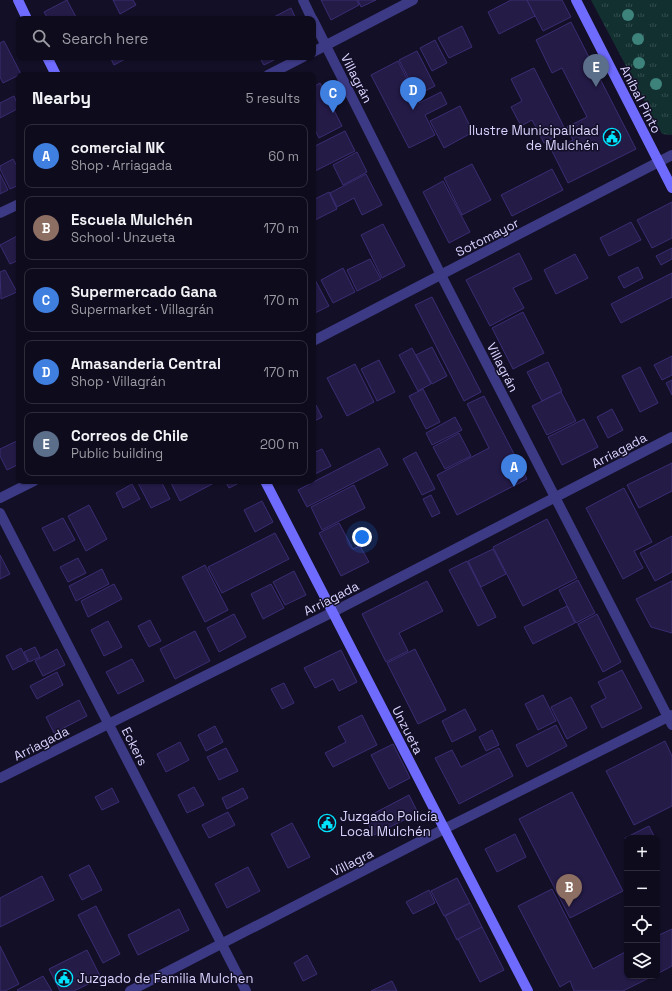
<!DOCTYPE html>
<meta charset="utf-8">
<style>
body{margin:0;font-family:"Space Grotesk",sans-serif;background:#171425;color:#f1f3f6}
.controls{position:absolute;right:12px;bottom:12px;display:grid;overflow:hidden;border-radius:8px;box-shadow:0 1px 3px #0004}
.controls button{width:36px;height:36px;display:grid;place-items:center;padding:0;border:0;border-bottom:1px solid #2e2b3b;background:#0e0b1c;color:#f1f3f6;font:20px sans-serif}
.you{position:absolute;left:362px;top:537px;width:14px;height:14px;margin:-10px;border:3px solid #fff;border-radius:50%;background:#1a73e8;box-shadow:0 0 0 6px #1a73e833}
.badge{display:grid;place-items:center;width:26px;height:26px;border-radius:50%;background:#00e5ff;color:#fff;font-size:13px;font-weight:700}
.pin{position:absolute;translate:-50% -33px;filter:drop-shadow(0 1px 2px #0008)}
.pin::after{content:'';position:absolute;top:21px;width:14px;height:12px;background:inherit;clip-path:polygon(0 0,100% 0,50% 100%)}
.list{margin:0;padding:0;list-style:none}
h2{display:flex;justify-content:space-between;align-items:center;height:52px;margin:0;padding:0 16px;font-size:17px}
h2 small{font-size:13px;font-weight:400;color:#9b9ba3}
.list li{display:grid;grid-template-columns:26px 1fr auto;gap:12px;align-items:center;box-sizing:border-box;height:64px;margin:0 8px 8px;padding:0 8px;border:1px solid #2e2b3b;border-radius:8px}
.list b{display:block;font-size:15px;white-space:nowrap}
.list p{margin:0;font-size:13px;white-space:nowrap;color:#9b9ba3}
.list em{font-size:13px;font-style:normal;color:#9b9ba3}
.icon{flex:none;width:22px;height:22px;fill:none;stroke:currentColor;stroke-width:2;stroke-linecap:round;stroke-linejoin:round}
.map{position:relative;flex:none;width:672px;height:991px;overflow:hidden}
.search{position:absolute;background:#0e0b1c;box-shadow:0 1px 3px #0004;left:16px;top:16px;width:300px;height:44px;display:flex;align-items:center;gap:10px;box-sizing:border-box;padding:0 14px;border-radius:8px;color:#9b9ba3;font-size:15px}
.panel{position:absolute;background:#0e0b1c;box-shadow:0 1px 3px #0004;left:16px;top:72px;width:300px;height:412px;border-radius:8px}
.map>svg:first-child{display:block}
.grass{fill:url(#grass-tufts)}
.building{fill:#241b47;stroke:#3b2d73}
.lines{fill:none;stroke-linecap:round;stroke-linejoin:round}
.minor{stroke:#3d3a85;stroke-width:10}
.tertiary{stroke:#3d3a85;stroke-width:10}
.secondary{stroke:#6f6bff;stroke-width:10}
.tree{fill:#3d827b}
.labels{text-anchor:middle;stroke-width:3;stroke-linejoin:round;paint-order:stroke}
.street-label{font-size:13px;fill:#d9d4ff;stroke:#130f26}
.poi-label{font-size:13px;fill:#d9d4ff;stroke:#130f26;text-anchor:start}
</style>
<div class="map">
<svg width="672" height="991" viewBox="0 0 672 991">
<defs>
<pattern id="grass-tufts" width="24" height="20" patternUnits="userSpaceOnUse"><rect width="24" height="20" fill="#12302f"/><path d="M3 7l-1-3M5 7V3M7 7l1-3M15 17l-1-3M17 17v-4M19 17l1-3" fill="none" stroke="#344d4e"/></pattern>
</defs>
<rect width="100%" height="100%" fill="#130f26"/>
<polygon class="grass" points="591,0 672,0 672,135 662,134"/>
<g class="building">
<polygon points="67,0 77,19 48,19 44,12"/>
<polygon points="113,0 133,0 136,5 120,14"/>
<polygon points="321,0 357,0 359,5 331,20"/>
<polygon points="358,0 376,0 361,7"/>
<polygon points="511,0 527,0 535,16 499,34 488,12"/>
<polygon points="527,0 562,0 571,17 543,31"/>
<polygon points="291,8 296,19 270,19"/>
<polygon points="571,22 636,149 568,183 552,151 573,140 567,127 587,117 562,68 552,73 536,40"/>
<polygon points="462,26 472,47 449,58 438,38"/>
<polygon points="435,40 447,63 432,71 420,48"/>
<polygon points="4,41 21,74 3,83 0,77 0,43"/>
<polygon points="417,51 435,86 417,95 399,60"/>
<polygon points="110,57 127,57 127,58 114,65"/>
<polygon points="259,57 280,57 264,65"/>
<polygon points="398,61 419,103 441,92 447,104 425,115 435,135 409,148 371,75"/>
<polygon points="534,68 566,131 544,143 532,120 521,126 511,107 522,101 511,79"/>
<polygon points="320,83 342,126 319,138 313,126 313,87"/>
<polygon points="14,96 19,108 0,118 0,103"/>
<polygon points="460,106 473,132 444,148 430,121"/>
<polygon points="345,131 355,151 313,172 313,147"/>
<polygon points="357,152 367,172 343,185 333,165"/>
<polygon points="13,159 19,170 19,185 10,189 0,169 0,166"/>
<polygon points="472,164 491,200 462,215 444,178"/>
<polygon points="552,169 563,190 512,216 501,195"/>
<polygon points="0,174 8,190 0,194"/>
<polygon points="366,174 382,205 362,215 354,198 337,207 330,193"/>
<polygon points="443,181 470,232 449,243 423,192"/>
<polygon points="329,192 337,209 313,221 313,200"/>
<polygon points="672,202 672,238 652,248 637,220"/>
<polygon points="631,222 641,240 609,256 600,238"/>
<polygon points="383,224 405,266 382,278 361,235"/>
<polygon points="19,235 19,260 10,264 0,245"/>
<polygon points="672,248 672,259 661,265 656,256"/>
<polygon points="519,253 532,279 513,288 524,308 490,326 466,280"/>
<polygon points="575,254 588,278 556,294 544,270"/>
<polygon points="370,259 381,279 357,291 347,270"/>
<polygon points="638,267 643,278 624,288 618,277"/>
<polygon points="343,268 355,292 333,303 321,280"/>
<polygon points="5,270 17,292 1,299 0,272"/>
<polygon points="672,273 672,297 621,323 611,304"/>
<polygon points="313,276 329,306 313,314"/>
<polygon points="432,297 481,392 464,401 415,305"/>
<polygon points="523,312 544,353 513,369 492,328"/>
<polygon points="432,347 447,376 432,384 416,355"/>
<polygon points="412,348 431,384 418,391 399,355"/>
<polygon points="672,356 672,375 662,380 654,365"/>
<polygon points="379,360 395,392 377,401 361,369"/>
<polygon points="548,362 562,391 542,401 527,372"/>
<polygon points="355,364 374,402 347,416 327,378"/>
<polygon points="640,367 658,403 640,412 622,376"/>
<polygon points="672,380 672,395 666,383"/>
<polygon points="423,389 440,422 426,429 409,396"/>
<polygon points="561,392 576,421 547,435 532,406"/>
<polygon points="484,396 527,479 457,515 437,475 489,448 467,404"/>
<polygon points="316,405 322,417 313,422 313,406"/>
<polygon points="612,409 623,430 608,438 597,417"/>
<polygon points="455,417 462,430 432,445 426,433"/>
<polygon points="584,419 598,447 562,465 548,437"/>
<polygon points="459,433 471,456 445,469 433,447"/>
<polygon points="19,440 19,464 7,470 0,456 0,449"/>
<polygon points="379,448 388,465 307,507 298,490"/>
<polygon points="322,449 331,466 313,475 313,453"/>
<polygon points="416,452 435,489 422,495 403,459"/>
<polygon points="672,463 672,491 639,508 627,485"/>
<polygon points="137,481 161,481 170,499 151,508"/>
<polygon points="170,481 216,481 216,482 180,501"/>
<polygon points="225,481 243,481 229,488"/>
<polygon points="132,484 140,499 123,508 116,493"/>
<polygon points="354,485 365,508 322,530 311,507"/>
<polygon points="624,488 652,542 634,551 643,568 623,579 586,508"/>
<polygon points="431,495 440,513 432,517 423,499"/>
<polygon points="262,501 273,522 255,532 244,510"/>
<polygon points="89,505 107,539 86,551 68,516"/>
<polygon points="63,518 75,540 54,551 42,528"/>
<polygon points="547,519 577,578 523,606 493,547"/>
<polygon points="339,523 353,549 360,546 369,562 341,576 319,533"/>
<polygon points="275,533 289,559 222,593 208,567"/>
<polygon points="672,536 672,572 655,581 640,553"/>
<polygon points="493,549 506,574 481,587 468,561"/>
<polygon points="0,555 10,574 0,579"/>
<polygon points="78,558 86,573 68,582 60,567"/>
<polygon points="467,561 496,617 478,626 449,570"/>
<polygon points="205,565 228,610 205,622 182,577"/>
<polygon points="102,569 109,584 76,601 69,586"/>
<polygon points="294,571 306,595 285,605 273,582"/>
<polygon points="578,580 595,613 576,623 559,590"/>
<polygon points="427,581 443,611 399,633 408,651 386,662 362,614"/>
<polygon points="672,581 672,633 651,627 636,599"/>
<polygon points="114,584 122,599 88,617 81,601"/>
<polygon points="271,584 284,608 263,619 251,594"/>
<polygon points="567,606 575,623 533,644 524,627"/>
<polygon points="234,614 246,637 219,652 207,628"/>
<polygon points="597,614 621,662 603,672 578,624"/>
<polygon points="150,620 161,641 149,647 138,626"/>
<polygon points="108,621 122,647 104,656 91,630"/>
<polygon points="195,631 210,661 175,679 160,649"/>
<polygon points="35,647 40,657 29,662 24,652"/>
<polygon points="21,648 28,662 13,670 6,656"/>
<polygon points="57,649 65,665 43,676 35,661"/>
<polygon points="415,649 446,710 418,724 387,663"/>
<polygon points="341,650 357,682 339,691 333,679 315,688 304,668"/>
<polygon points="132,659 144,681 118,694 106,672"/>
<polygon points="622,670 642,708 602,728 591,706 606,698 598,682"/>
<polygon points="57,672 63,685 37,699 30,686"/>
<polygon points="284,683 294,703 282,709 271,689"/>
<polygon points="543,695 556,721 538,730 525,704"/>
<polygon points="571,697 587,728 567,739 551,707"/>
<polygon points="79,700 87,716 54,733 46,717"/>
<polygon points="465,709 476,730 452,742 442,721"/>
<polygon points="362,715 377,745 333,767 325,753 346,742 338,727"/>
<polygon points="556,725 567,746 527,767 516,745"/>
<polygon points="215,726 223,742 206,751 198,735"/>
<polygon points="492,730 499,745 486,751 479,737"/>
<polygon points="665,741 672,756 672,806 634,825 606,771"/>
<polygon points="180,742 189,760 166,772 157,754"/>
<polygon points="393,744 410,778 389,789 371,755"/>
<polygon points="226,748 238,771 219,780 207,757"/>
<polygon points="499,748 513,776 459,804 435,758 452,750 461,767"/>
<polygon points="194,787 204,805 187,813 178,795"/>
<polygon points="112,788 119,802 102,810 95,797"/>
<polygon points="243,788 248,798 227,809 222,798"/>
<polygon points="572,792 623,891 570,918 519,819"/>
<polygon points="409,795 418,813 374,835 365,818"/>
<polygon points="228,812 235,825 209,838 202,825"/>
<polygon points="292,823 310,857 288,868 271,834"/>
<polygon points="649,826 655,838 627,838 627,842 625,838"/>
<polygon points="515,834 526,857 497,872 485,849"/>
<polygon points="89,865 102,890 82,900 69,875"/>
<polygon points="248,867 260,891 227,908 215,884"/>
<polygon points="42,876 54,900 0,927 0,898"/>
<polygon points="457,878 470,903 444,916 431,891"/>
<polygon points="552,889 593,969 627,951 627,976 653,976 623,991 574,991 570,981 560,987 518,906"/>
<polygon points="429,890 435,903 413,914 406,902"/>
<polygon points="470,903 482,927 457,940 445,916"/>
<polygon points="96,906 120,954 103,963 78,915"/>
<polygon points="179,909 189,930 138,955 128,935"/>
<polygon points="482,927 504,970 480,982 458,939"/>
<polygon points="672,929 672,966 657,974 657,936"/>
<polygon points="0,946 19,984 5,991 0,991"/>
<polygon points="87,950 101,978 74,991 60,991 49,969"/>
<polygon points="307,955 317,974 303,981 294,963"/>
<polygon points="43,976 52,991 18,991 17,990"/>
<polygon points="392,981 397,991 371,991"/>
</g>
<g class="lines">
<g class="minor">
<polyline points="0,213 19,204"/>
<polyline points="0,498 34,481"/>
<polyline points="0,513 246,991"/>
<polyline points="0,778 333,612 672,437"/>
<polyline points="130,991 444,829 672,715"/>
</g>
<g class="tertiary">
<polyline points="303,0 312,19"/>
<polyline points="313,20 441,275 672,725"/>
<polyline points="313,52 413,0"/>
<polyline points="268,75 303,57"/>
<polyline points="313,341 672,155"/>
</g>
<g class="secondary">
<polyline points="18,0 27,19"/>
<polyline points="576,0 672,188"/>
<polyline points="47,57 56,75"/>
<polyline points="265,481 528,991"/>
</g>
</g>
<g class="tree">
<circle cx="628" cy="15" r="6"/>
<circle cx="638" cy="39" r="6"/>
<circle cx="639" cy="63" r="6"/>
<circle cx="656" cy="84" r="6"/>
</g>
<defs>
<symbol id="civic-ring" viewBox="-11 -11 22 22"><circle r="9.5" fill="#130f26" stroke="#00e5ff" stroke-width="1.5"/><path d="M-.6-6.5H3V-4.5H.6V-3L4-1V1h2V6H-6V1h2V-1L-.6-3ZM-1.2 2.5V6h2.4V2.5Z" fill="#00e5ff"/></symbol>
</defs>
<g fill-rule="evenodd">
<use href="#civic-ring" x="602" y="127" width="20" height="20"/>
<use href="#civic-ring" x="317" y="813" width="20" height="20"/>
<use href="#civic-ring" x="54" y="968" width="20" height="20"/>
</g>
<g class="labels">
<g class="street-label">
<text transform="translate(357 78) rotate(63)" y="5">Villagrán</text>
<text transform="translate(641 99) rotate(63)" y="5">Aníbal Pinto</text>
<text transform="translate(487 237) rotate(-27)" y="5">Sotomayor</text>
<text transform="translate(503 367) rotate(63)" y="5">Villagrán</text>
<text transform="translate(619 450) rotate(-28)" y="5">Arriagada</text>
<text transform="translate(331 598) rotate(-27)" y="5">Arriagada</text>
<text transform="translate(408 730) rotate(63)" y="5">Unzueta</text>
<text transform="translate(41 743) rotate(-27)" y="5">Arriagada</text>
<text transform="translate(135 746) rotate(63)" y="5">Eckers</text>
<text transform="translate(352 862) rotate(-27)" y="5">Villagra</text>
</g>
<g class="poi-label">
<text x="599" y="135" text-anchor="end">Ilustre Municipalidad<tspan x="599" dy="15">de Mulchén</tspan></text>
<text x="340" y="821">Juzgado Policía<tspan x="340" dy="15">Local Mulchén</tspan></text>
<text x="77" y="983">Juzgado de Familia Mulchen</text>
</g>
</g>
</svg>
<div class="controls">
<button>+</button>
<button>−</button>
<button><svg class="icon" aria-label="locate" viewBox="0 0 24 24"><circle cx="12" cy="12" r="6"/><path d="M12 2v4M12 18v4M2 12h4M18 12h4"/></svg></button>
<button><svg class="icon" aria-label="layers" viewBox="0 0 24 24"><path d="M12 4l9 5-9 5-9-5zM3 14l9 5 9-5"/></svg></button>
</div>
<div class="you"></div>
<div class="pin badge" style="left:514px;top:487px;background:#3f7fe0">A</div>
<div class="pin badge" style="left:569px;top:907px;background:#8d6e63">B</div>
<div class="pin badge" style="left:333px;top:113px;background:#3f7fe0">C</div>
<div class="pin badge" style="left:413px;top:110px;background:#3f7fe0">D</div>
<div class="pin badge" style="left:596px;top:87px;background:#5c6f8a">E</div>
<div class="search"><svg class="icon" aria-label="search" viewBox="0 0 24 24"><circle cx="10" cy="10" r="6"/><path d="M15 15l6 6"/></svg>Search here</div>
<section class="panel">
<h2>Nearby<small>5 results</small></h2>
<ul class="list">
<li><span class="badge" style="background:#3f7fe0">A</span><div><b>comercial NK</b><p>Shop · Arriagada</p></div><em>60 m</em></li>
<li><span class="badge" style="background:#8d6e63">B</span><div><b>Escuela Mulchén</b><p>School · Unzueta</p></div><em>170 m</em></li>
<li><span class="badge" style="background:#3f7fe0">C</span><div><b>Supermercado Gana</b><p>Supermarket · Villagrán</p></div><em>170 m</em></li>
<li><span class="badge" style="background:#3f7fe0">D</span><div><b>Amasanderia Central</b><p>Shop · Villagrán</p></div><em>170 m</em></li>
<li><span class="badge" style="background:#5c6f8a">E</span><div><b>Correos de Chile</b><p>Public building</p></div><em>200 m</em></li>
</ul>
</section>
</div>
